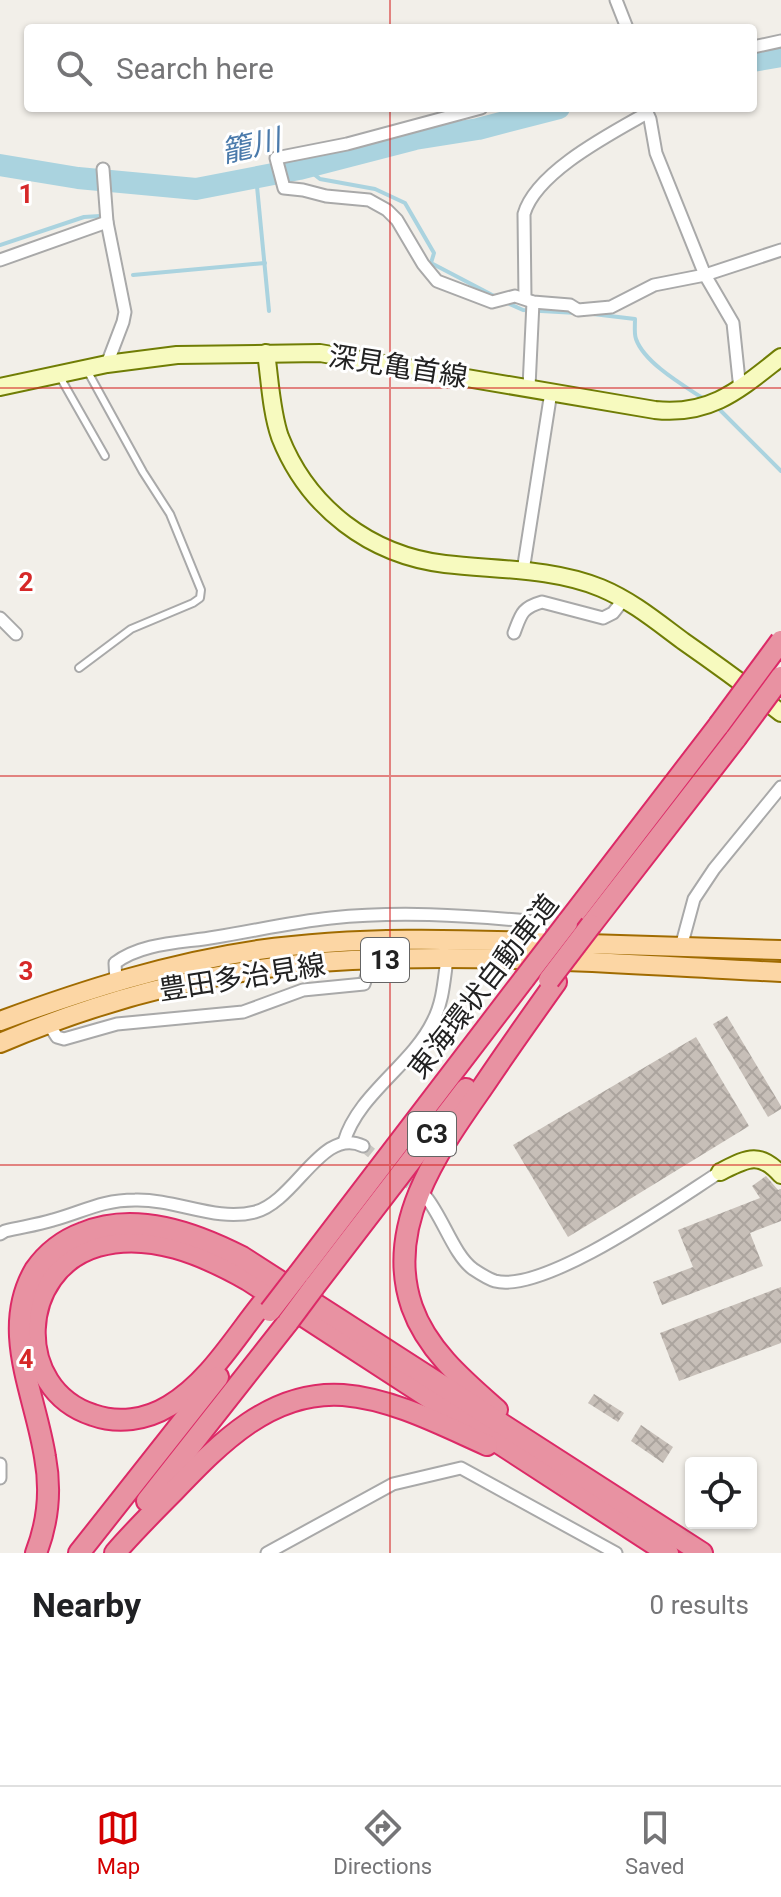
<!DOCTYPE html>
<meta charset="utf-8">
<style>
body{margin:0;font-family:Roboto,"Noto Sans JP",sans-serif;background:#f6f6f6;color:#202124}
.controls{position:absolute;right:24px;bottom:24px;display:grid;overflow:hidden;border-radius:8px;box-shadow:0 2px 6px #0004}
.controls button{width:72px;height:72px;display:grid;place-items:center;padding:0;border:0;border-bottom:2px solid #e0e0e0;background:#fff;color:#202124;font:40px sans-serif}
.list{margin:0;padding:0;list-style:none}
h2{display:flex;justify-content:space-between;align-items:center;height:104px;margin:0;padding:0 32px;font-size:34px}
h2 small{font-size:26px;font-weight:400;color:#757577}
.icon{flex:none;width:44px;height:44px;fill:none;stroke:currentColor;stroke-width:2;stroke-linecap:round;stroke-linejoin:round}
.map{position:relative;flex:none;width:781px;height:1553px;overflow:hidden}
.search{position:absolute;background:#fff;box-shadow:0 2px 6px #0004;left:24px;right:24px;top:24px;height:88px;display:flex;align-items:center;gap:20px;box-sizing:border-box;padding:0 28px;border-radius:8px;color:#757577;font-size:30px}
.sheet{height:232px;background:#fff}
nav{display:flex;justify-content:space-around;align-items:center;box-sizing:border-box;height:112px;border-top:2px solid #e0e0e0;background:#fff;font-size:22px;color:#757577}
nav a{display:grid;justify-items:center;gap:4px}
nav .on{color:#d40000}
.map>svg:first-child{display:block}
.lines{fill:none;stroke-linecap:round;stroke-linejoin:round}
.stream{stroke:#aad3df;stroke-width:4}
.river{stroke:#aad3df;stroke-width:22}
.building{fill:url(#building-cross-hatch)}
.street-tunnel{stroke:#c8c6c1;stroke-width:11;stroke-dasharray:11 5.5;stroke-linecap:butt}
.lane-casing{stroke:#a9a9a9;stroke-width:10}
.street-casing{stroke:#a9a9a9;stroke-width:15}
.secondary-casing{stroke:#707d05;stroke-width:20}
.primary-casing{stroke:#a06b00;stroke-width:22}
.highway-casing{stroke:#dc2a67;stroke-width:24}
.lane{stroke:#fff;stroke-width:6}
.street{stroke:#fff;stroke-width:11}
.secondary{stroke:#f7fabf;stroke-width:16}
.primary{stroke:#fcd6a4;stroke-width:18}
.highway{stroke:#e892a2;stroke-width:20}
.highway-bridge-casing{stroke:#dc2a67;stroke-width:24;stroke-linecap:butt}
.highway-bridge{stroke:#e892a2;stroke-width:20}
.grid{fill:none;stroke:#d62828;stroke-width:2;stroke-opacity:0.55}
.labels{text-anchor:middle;stroke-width:6;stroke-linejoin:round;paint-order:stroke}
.shield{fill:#fff;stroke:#646464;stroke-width:2}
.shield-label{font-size:26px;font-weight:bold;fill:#222}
.street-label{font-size:28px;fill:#222;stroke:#fff}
.water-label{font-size:30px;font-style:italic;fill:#4a7aab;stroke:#fff}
.grid-label{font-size:26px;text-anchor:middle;font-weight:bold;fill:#d62828;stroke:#fff;stroke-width:6;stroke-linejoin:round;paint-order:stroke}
</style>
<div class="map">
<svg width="781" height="1553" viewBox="0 0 781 1553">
<defs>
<pattern id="building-cross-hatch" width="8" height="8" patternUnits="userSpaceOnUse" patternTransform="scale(2)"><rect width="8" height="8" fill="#c7bfb8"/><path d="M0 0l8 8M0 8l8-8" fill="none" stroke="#aba49e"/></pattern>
</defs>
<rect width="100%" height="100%" fill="#f2efe9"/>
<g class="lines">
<g class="stream">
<polyline points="305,167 320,179 375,189 405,203 434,253 431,263 496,297"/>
<polyline points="256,176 269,311"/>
<polyline points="0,245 84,217 100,216"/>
<polyline points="133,275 265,263"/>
<polyline points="503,301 523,310 577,313"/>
<path d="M593,314l42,5c0,7 -1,15 1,20 8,23 45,45 65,58"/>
<polyline points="719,409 781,471"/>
</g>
<g class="river">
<polyline points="753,61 781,56"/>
<polyline points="0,165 78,178 196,189 299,169 415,139 478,129 559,108"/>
</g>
</g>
<g class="building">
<polygon points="727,1016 781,1106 781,1109 768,1117 713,1024"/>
<polygon points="696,1037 749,1126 568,1237 513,1145"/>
<polygon points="766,1176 778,1190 781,1189 781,1221 750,1233 763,1266 662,1305 653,1282 693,1267 678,1230 760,1198 752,1186"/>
<polygon points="781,1287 781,1343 679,1381 660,1333"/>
<polygon points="594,1394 624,1413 618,1422 588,1403"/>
<polygon points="641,1425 673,1447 663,1463 631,1441"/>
</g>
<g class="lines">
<polyline class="street-tunnel" points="363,1146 422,1194"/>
<defs>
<g id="lane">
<polyline points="60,377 105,456"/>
<polyline points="79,668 131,629 193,603 200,598 201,590 170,514 143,472 88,372"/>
</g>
<g id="street">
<polyline points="616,0 627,28"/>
<polyline points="753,47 781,41"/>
<polyline points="481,108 347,144 276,158 284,188 303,190 326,196 369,200 387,210 397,220 423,264 437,281 492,302 515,296 533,302 570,305 578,310 611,307 654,285 705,275 781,250"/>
<polyline points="645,108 650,119 656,153 705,275 733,323 740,390"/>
<polyline points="103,169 107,222 125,312 123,322 107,364"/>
<polyline points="0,260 107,222"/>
<path d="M525,298l-1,-84c12,-42 86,-80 123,-101"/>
<polyline points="529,387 533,302"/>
<polyline points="523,571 551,392"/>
<polyline points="0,618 16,634"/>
<path d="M514,633c7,-18 7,-25 28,-31l61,16 10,-5 11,-14"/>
<polyline points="681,947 694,899 714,869 781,787"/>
<path d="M116,981l-1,-18c28,-21 68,-20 101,-26 38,-6 76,-15 115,-19 66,-7 131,-3 197,3l8,2 4,7 -2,12"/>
<polyline points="48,1023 57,1037 64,1039 117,1024 243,1012 303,990 364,984 372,960"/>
<path d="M344,1142c14,-48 68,-77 89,-121 10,-19 11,-41 14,-62"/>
<path d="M426,1197c17,21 28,58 47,72 6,4 15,10 22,12 50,13 181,-81 225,-109"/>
<path d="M0,1234l5,-3c16,-4 32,-6 48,-11 30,-8 48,-20 82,-20 42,-1 80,22 120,12 41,-11 67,-86 108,-66"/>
<polyline points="0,1464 0,1478"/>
<polyline points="267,1553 393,1484 461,1468 616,1553"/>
</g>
<g id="secondary">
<path d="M266,353c4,27 5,58 14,84 28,71 90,118 165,127 52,6 107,4 156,24 31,13 55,33 82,53 33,23 66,47 98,72"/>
<path d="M0,387l107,-23 70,-9 143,-2 335,57c56,6 85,-21 126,-53"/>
<path d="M720,1172c26,-13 39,-22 61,3"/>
</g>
<g id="primary">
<path d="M0,1021c84,-31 169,-58 258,-71 99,-14 199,-11 298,-7 75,3 150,5 225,7"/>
<path d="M0,1043c111,-47 231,-77 352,-83 142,-7 286,5 429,12"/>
</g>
<g id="highway">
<polyline points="567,923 719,725"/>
<polyline points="591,925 736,738"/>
<polyline points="297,1276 524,979"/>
<polyline points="314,1287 466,1089"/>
<path d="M262,1304c-28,35 -54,79 -93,102 -23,14 -51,18 -76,9 -81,-26 -76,-146 5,-169 51,-15 106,9 150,34l420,273"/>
<path d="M497,1410c-33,-29 -70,-60 -85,-103 -28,-81 26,-156 70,-219 24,-36 49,-71 74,-106"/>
<polyline points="147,1501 288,1322"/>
<path d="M36,1553c12,-31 15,-64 9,-96 -10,-64 -45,-127 -10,-187 12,-17 29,-30 48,-37 52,-22 112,0 159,24l460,296"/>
<polyline points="79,1553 218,1377"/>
<path d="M115,1553c19,-22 39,-42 59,-62 46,-48 97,-101 169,-96 50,4 99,30 144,50"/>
</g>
</defs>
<use href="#lane" class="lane-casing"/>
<use href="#street" class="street-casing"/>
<use href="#secondary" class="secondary-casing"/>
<use href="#primary" class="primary-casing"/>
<use href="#highway" class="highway-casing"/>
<use href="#lane" class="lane"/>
<use href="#street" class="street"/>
<use href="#secondary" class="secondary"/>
<use href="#primary" class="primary"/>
<use href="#highway" class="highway"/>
<defs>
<g id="highway-bridge">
<polyline points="719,725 781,641"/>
<polyline points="736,738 781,677"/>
<polyline points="524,979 567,923"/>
<polyline points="549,980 591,925"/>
<polyline points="270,1311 297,1276"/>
<polyline points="288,1322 314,1287"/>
</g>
</defs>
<use href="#highway-bridge" class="highway-bridge-casing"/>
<use href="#highway-bridge" class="highway-bridge"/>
</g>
<path class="grid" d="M390,0v28M390,108v1445M0,388h781M0,776h781M0,1165h781"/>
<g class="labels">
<g class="shield">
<rect x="361" y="938" width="48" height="44" rx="6"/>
<rect x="408" y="1112" width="48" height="44" rx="6"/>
</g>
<g class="shield-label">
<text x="385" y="969">13</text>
<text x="432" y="1143">C3</text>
</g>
<g class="street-label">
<text transform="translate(398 366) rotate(9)" y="10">深見亀首線</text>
<text transform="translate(242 977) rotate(-9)" y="10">豊田多治見線</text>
<text transform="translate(483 986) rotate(-52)" y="10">東海環状自動車道</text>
</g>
<g class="water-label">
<text transform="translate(251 146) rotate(-13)" y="10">籠川</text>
</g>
</g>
<g class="grid-label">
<text x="26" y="203">1</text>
<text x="26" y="591">2</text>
<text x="26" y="980">3</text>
<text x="26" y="1368">4</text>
</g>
</svg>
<div class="controls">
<button><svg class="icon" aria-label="locate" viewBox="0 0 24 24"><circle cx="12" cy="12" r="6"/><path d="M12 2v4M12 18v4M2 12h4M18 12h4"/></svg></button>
</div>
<div class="search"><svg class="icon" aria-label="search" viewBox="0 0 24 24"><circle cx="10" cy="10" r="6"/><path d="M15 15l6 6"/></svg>Search here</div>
</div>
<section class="sheet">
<h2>Nearby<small>0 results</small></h2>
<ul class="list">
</ul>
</section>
<nav>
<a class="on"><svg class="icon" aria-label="map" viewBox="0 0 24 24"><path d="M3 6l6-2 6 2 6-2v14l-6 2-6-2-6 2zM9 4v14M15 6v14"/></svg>Map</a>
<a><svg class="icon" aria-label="directions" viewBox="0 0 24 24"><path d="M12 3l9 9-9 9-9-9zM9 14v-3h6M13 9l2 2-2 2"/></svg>Directions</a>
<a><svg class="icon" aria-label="saved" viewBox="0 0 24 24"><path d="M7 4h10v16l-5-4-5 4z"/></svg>Saved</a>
</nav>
